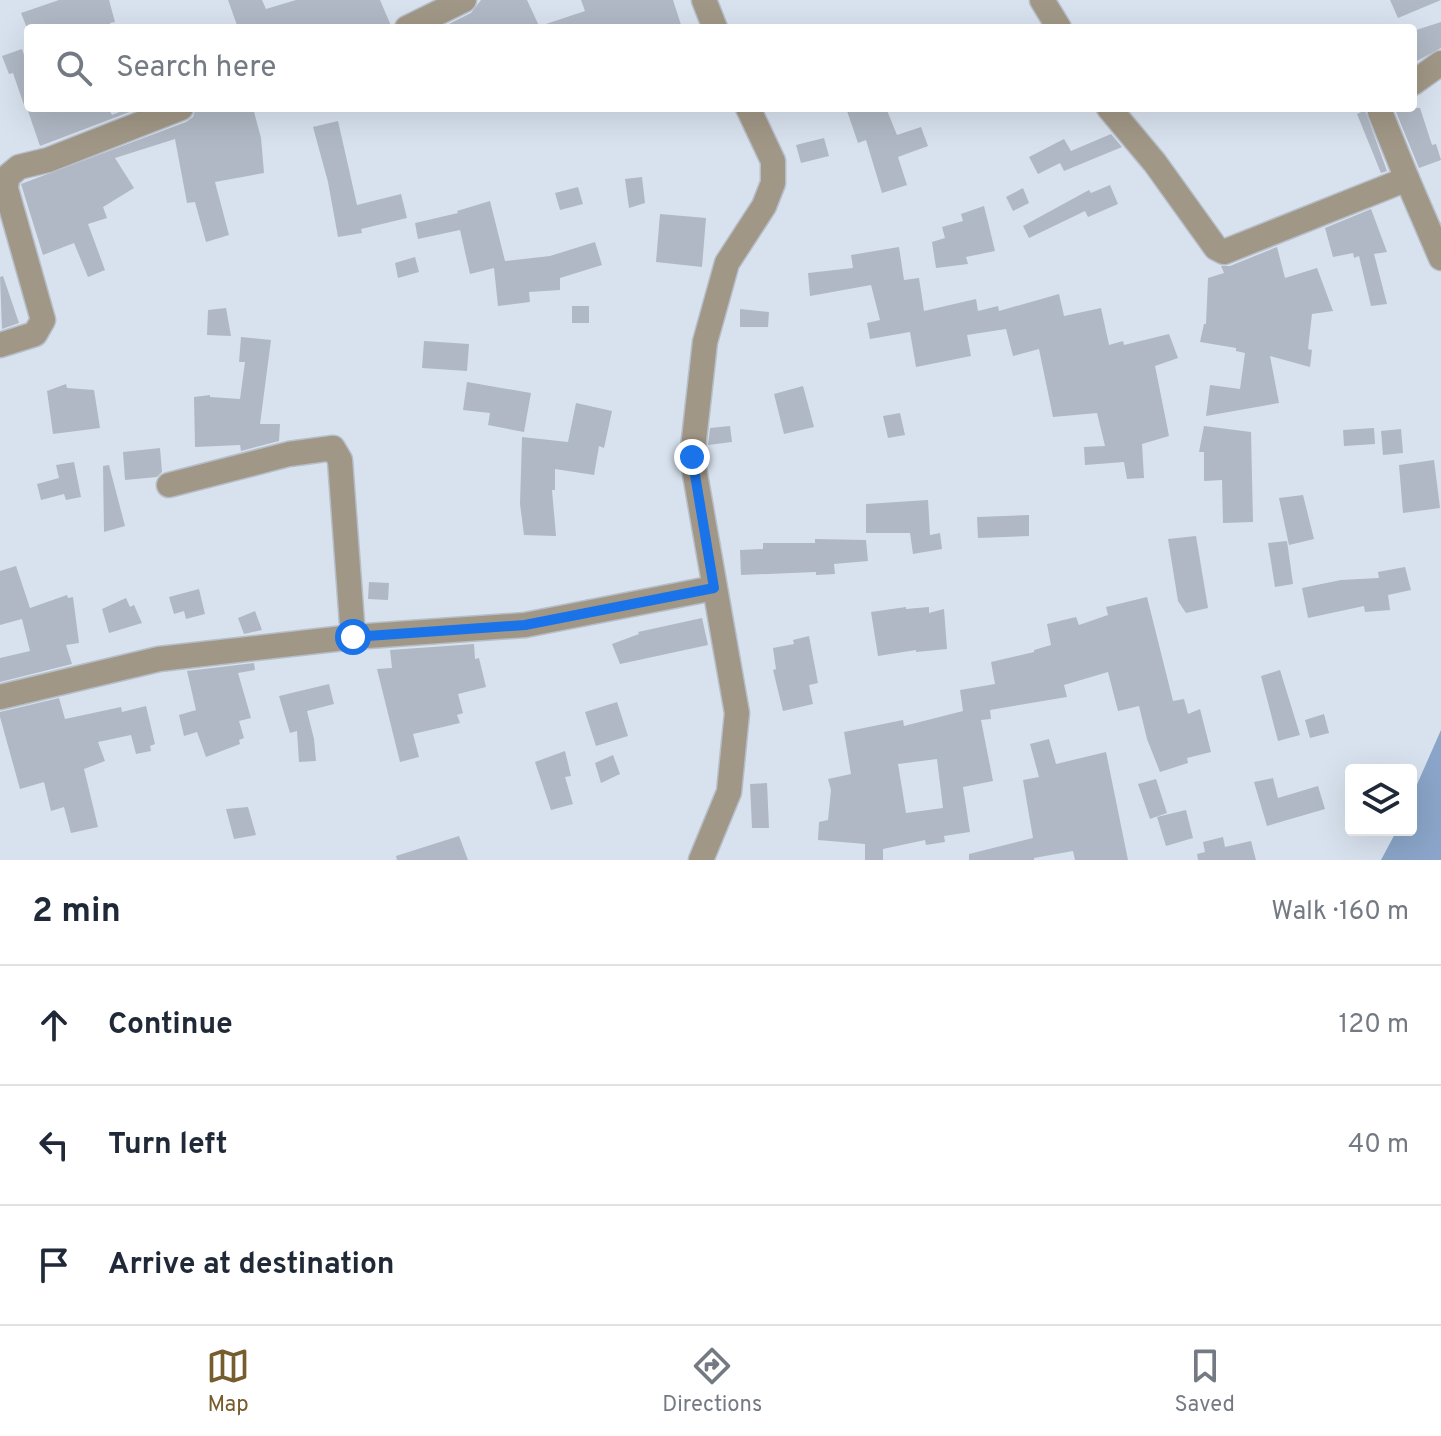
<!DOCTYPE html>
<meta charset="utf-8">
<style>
body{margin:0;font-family:Overpass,sans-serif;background:#f2f2f3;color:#1f2937}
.controls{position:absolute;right:24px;bottom:24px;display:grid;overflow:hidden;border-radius:8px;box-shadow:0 8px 32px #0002}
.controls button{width:72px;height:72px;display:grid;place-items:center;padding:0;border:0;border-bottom:2px solid #e0e1e3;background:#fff;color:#1f2937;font:40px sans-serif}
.stop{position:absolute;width:24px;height:24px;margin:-18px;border:6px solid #1a73e8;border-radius:50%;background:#fff}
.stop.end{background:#1a73e8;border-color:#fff;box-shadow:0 2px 8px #0008}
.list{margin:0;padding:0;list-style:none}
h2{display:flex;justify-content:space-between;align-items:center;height:104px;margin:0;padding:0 32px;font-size:34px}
h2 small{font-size:26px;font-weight:400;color:#747a83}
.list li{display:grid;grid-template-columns:52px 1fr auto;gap:24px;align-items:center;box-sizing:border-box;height:120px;padding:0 32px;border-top:2px solid #e0e1e3}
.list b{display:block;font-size:30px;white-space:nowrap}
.list em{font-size:26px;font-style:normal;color:#747a83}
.icon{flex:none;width:44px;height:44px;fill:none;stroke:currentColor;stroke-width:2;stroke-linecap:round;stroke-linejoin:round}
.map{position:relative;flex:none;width:1441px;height:860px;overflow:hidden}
.search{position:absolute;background:#fff;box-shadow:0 8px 32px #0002;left:24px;right:24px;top:24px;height:88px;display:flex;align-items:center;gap:20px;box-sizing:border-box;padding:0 28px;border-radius:8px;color:#747a83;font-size:30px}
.sheet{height:464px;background:#fff}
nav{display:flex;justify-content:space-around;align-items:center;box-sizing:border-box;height:112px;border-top:2px solid #e0e1e3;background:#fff;font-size:22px;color:#747a83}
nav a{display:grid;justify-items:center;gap:4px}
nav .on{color:#755d2e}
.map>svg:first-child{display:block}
.water{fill:#8aa5c9}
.building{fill:#afb8c4;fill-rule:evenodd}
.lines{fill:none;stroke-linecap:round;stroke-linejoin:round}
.minor-casing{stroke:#b6bec9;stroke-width:27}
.minor{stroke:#a19786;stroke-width:24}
.route{stroke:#1a73e8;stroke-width:10}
</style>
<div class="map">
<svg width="1441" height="860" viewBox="0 0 1441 860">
<rect width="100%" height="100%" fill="#d8e2ee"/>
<polygon class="water" points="1441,730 1441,860 1381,860 1397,830 1411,830 1411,798"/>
<g class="building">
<polygon points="59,0 109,0 115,22 110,23 111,28 27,28 21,13"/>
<polygon points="228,0 262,0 266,9 296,0 380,0 392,28 238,28"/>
<polygon points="481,0 527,0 540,28 441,28 471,13"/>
<polygon points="581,0 673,0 682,28 543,28 543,25 585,11"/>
<polygon points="1390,0 1441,0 1398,18"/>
<polygon points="1441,22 1441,48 1417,61 1413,53 1413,31"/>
<polygon points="22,49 28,67 28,107 25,108 13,73 9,74 2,56"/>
<polygon points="27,108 108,108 112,115 129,108 140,108 40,146"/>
<polygon points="196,108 253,108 261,138 264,173 215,182 229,235 206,242 195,202 187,203 175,139 115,158 134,188 103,207 107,218 88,224 105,270 88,277 74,243 43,255 21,184 186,122 193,117"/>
<polygon points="846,108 886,108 897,135 921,127 928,146 898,157 907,185 882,193 866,140 858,143"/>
<polygon points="1397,108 1420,108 1432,145 1436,144 1441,160 1419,168 1396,112"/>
<polygon points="1365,110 1387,171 1381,173 1357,114"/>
<polygon points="338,121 357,205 401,194 407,218 361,229 362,233 338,237 328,182 313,127"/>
<polygon points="1111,134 1122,147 1064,171 1060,163 1038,174 1029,157 1064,139 1071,151"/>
<polygon points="824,138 829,156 801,163 796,145"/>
<polygon points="642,177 645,203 629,208 625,179"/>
<polygon points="1110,185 1118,204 1088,217 1085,211 1029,238 1023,226 1089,190 1091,193"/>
<polygon points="578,187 583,204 560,210 555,193"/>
<polygon points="1023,188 1029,203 1013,211 1006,197"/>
<polygon points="490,201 505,261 550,256 595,242 602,265 560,278 560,290 529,292 530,302 498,306 494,268 470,274 460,230 418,239 415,223 458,213 457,211"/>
<polygon points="984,206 995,251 966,257 968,264 936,268 932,242 945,238 942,227 963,221 961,214"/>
<polygon points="1371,209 1387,252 1374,254 1387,304 1371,306 1359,256 1354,258 1353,253 1333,257 1325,228"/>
<polygon points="660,214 706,218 702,267 656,262"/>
<polygon points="899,247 904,280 919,278 924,311 976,299 978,311 998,306 999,311 1059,294 1064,316 1101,308 1109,345 1123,341 1124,345 1169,334 1178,358 1155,366 1169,436 1142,444 1144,478 1127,479 1124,462 1085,465 1084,447 1105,446 1097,413 1053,417 1039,349 1013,356 1006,329 967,335 971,356 916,367 910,332 870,339 867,323 880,320 871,285 810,296 808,273 853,268 851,255"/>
<polygon points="1277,247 1285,278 1317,268 1333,311 1312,314 1308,349 1312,350 1310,367 1270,356 1279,403 1206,416 1210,385 1240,389 1245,353 1236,351 1236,348 1200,342 1204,324 1206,324 1208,278 1224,273 1221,266 1230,266"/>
<polygon points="415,257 419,272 398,278 395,263"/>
<polygon points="3,276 19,323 2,329 0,277"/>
<rect x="572" y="306" width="17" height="17"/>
<polygon points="226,308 231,336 207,335 208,310"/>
<polygon points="740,309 769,312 768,327 740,327"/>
<polygon points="241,337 271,340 260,424 280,424 279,441 241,451 240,445 195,447 194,397 210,395 210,397 240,399 245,362 239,362"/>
<polygon points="424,341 469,344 467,371 422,368"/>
<polygon points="467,382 531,393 524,432 488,425 490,413 463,410"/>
<polygon points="66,384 67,388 94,390 100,428 53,434 47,391"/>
<polygon points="803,386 814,427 784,434 774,394"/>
<polygon points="576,403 612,411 604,448 599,446 594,475 555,469 555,490 552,490 556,536 524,535 520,504 522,437 568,442"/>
<polygon points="900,413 905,435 888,438 883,416"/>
<polygon points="730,426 732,442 708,445 710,428"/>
<polygon points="1204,426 1251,432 1253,522 1223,523 1222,480 1204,481 1204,452 1199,452"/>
<polygon points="1374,428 1375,444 1344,446 1343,430"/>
<polygon points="1401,429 1403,453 1383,455 1381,431"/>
<polygon points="160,448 162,472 157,477 125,480 123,452"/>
<polygon points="1434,460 1440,508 1403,513 1399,465"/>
<polygon points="74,462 81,497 66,500 64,494 41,500 37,484 59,478 56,465"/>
<polygon points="109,465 125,526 104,532 103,466"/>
<polygon points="1303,495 1314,539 1289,545 1279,498"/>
<polygon points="928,500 930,535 940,533 942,549 913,554 910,533 866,533 866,504"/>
<polygon points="1029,515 1029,536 978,538 977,517"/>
<polygon points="1196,536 1208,608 1186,613 1178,601 1168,539"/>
<polygon points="815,539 866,540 868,561 834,564 835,574 816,575 816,572 741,575 740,550 763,549 763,543 815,543"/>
<polygon points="1287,541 1293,584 1275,587 1268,543"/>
<polygon points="16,566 30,608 67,595 68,598 73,597 79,643 66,645 72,664 0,682 0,658 30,651 22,619 0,625 0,571"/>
<polygon points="1405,567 1411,590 1388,595 1390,610 1365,612 1364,606 1308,618 1302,588 1341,580 1379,578 1378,572"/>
<polygon points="369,582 389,583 388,600 368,599"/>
<polygon points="199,589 205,614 186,619 184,611 174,614 169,597"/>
<path d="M1147,597l26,104 11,-2 4,15 12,-5 11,43 -24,6 1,5 -28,9 -13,-33 -8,-33 -21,5 -10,-39 -44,13 3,12 -77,13 1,9 -10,1 12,61 -30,6 7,45 -26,4 1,6 -19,3 -1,-5 -42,9v11h-18v-16l-47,-4 1,-18 9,-2 3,-30 -3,-11 23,-5 -7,-42 59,-12 1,6 59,-15 -3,-21 35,-6 -4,-22 43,-10v-2l17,-5 -4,-21 29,-7 3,8 29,-10 -2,-8zM937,759l6,49 -37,5 -8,-49z"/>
<polygon points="126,598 130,607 134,605 142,623 109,633 102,609"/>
<polygon points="906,607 906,609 929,607 929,613 944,609 947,649 916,652 916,650 878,656 871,612"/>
<polygon points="255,611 262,630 244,634 238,618"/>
<polygon points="702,618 708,645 620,664 612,644 639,634 638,632"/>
<polygon points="809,636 818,683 809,685 813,704 783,711 773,670 776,669 773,648 794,644 793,640"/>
<polygon points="474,644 475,659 479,658 486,687 458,694 463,713 457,715 460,723 413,734 419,757 400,762 377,669 392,668 390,650"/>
<polygon points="254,663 255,670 238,673 251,718 239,721 244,738 239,740 240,744 206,757 197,732 184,736 179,715 196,710 187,671"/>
<polygon points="1280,670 1300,735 1278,741 1261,676"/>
<polygon points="329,684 334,704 307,711 314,739 316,761 299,762 297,731 290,733 279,696"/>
<polygon points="59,698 65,719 121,707 122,712 146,706 155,744 150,746 151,751 136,754 131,735 98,742 105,761 84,769 98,827 71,833 64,807 51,811 44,782 20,789 0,717 0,712"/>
<polygon points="617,702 628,736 596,746 585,712"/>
<polygon points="1324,714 1329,733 1310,738 1305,720"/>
<polygon points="1049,739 1056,764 1106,752 1128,860 1075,860 1073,851 1034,858 1034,860 969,860 969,854 1033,838 1023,780 1039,777 1030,744"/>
<polygon points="565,751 571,776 565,777 573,804 551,810 535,762"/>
<polygon points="613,755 620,774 601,783 595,763"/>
<polygon points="1273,778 1278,798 1318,786 1325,809 1267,826 1254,782"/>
<polygon points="1156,779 1167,813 1150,819 1138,784"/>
<polygon points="767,783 769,828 752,828 750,784"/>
<polygon points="248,807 256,835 234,839 226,809"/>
<polygon points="1186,810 1193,838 1166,846 1157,817"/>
<polygon points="459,836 468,860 397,860 396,856"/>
<polygon points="1223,837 1225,847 1251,841 1256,860 1198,860 1197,854 1205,852 1203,842"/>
</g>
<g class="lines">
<defs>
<g id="minor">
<polyline points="704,0 715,28"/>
<polyline points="1042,0 1059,28"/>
<polyline points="407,28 464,0"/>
<polyline points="1413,83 1441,63"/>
<polyline points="1109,108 1155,163 1216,248 1224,252 1407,179 1380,112 1382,108"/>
<polyline points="1407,179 1441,258"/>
<polyline points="0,345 35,334 43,320 6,189 7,177 19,167 48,160 181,108"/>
<polyline points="169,485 289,454 333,448 340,460 353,637"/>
<polyline points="0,697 159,659 353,637 525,625 714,588"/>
<polyline points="701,860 729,792 737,713 692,457 705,342 727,263 764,206 773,183 773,161 748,108"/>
</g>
</defs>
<use href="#minor" class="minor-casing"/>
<use href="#minor" class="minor"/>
</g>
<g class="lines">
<polyline class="route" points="353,637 525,625 714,588 692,457"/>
</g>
</svg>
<div class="controls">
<button><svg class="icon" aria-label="layers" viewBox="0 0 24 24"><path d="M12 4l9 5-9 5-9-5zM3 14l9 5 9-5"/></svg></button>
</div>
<div class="stop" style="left:353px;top:637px"></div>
<div class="stop end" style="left:692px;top:457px"></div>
<div class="search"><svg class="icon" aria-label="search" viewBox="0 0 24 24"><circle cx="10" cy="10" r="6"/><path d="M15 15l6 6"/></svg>Search here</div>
</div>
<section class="sheet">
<h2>2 min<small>Walk · 160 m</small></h2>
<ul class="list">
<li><svg class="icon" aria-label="ahead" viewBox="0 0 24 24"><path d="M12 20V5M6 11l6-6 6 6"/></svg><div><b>Continue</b></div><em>120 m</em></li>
<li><svg class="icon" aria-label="left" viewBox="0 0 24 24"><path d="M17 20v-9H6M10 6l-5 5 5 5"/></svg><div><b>Turn left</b></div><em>40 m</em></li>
<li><svg class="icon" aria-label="arrive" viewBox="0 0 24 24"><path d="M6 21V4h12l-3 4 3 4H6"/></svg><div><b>Arrive at destination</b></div></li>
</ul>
</section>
<nav>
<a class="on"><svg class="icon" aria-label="map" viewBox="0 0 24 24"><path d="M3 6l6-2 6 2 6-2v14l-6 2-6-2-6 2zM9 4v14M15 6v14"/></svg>Map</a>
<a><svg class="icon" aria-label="directions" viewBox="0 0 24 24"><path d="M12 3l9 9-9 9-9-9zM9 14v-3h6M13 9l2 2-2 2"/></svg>Directions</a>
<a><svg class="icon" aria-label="saved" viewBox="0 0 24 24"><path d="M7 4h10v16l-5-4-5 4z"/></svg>Saved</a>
</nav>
